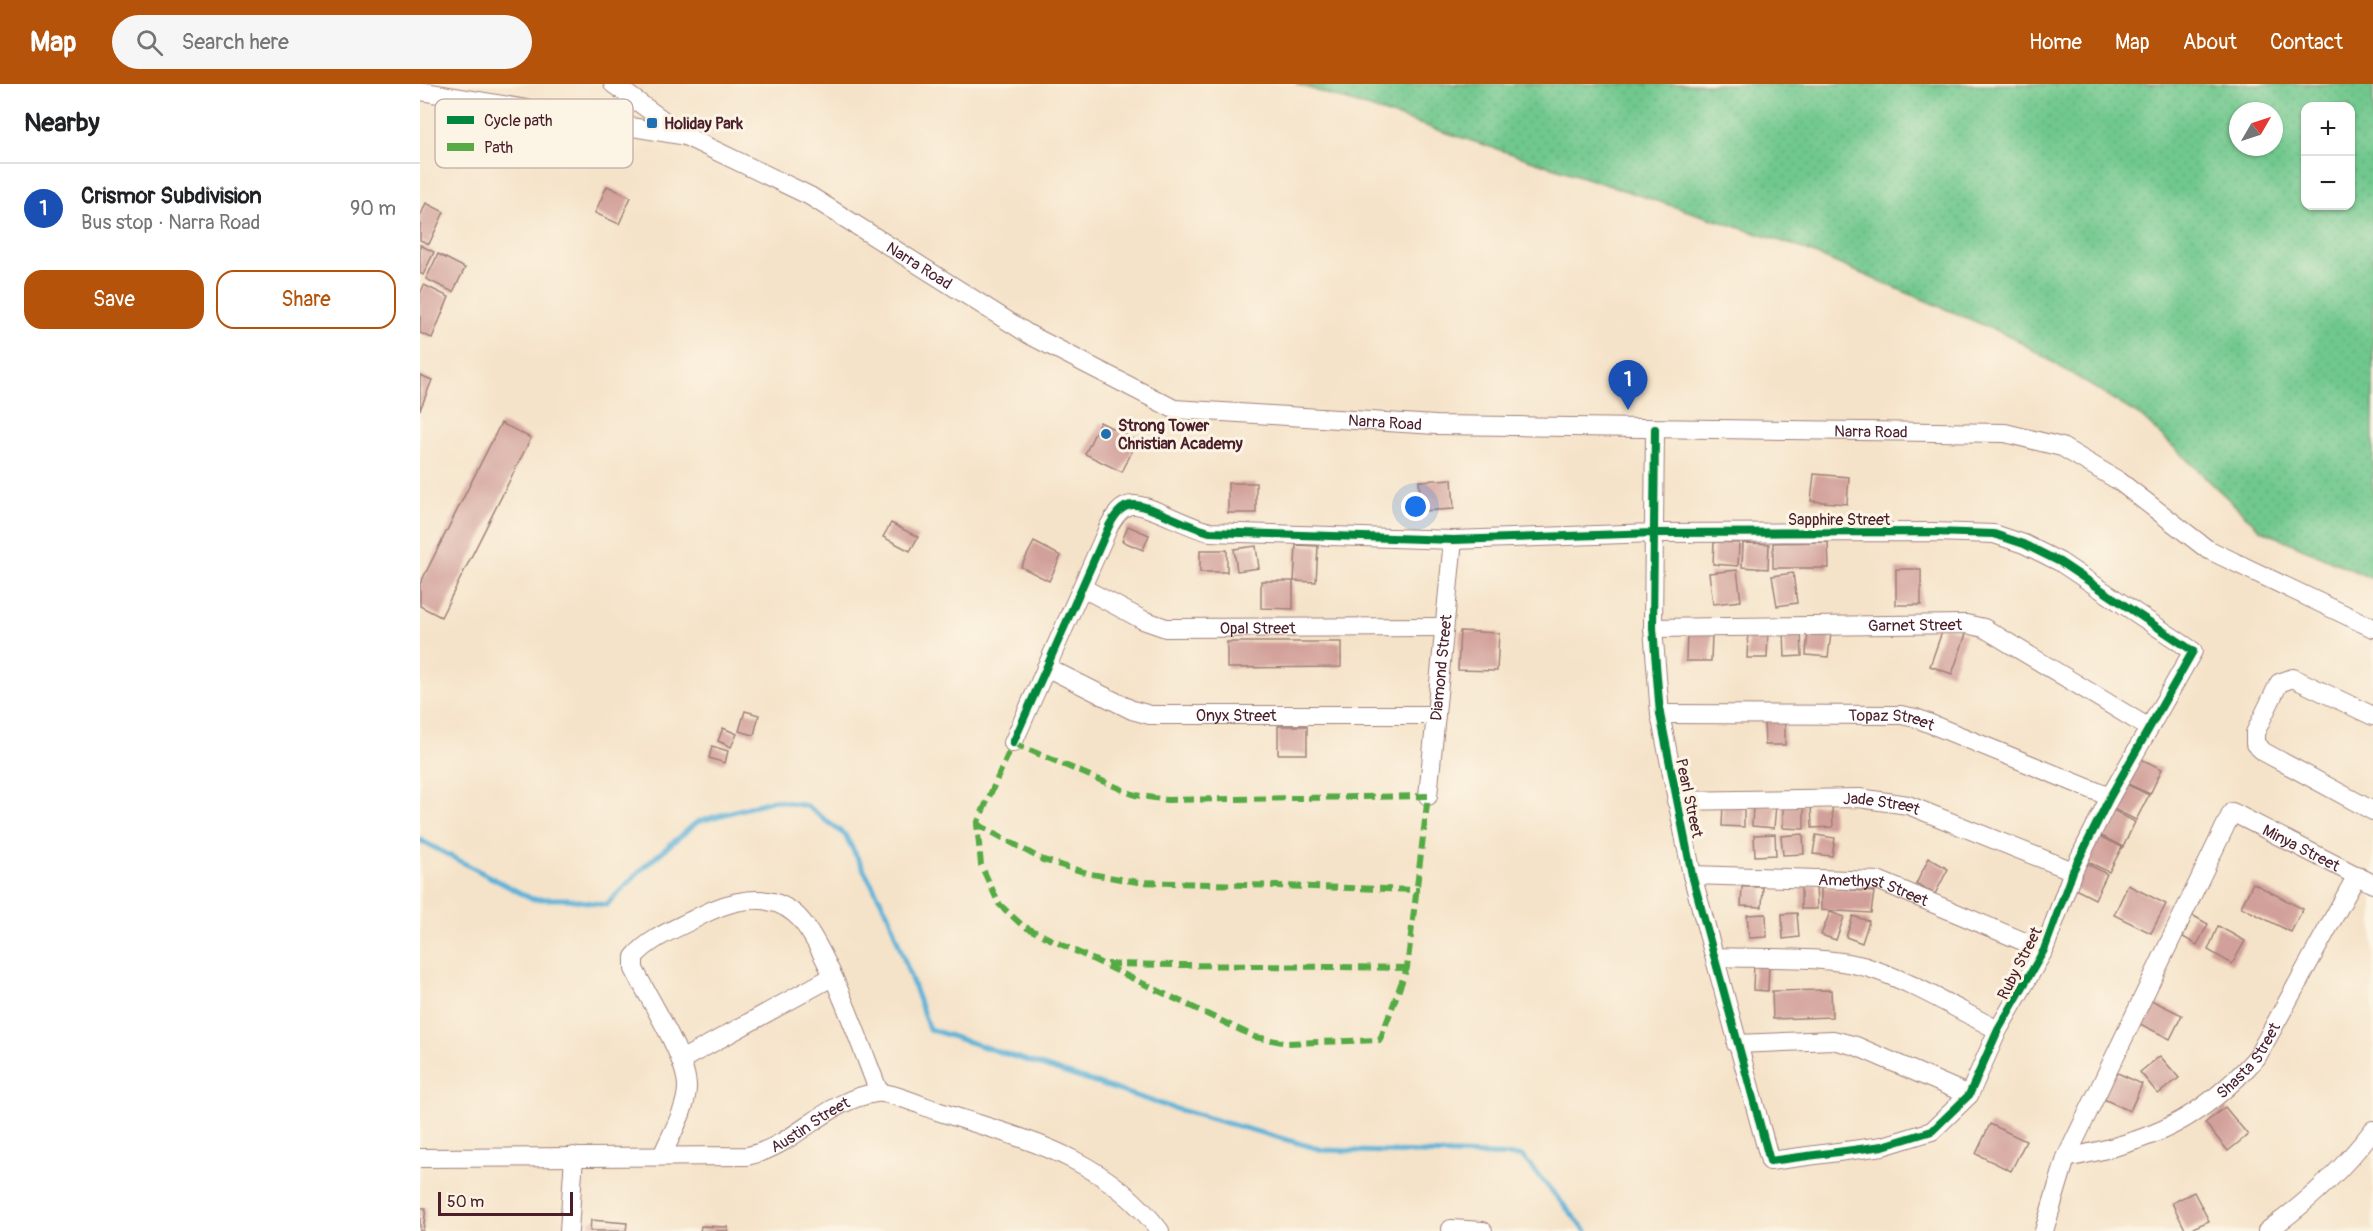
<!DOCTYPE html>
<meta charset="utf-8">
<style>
body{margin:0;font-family:Pangolin,sans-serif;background:#f6f6f6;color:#202124}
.controls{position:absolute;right:18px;top:18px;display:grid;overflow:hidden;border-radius:12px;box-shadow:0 2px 4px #0004}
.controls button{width:54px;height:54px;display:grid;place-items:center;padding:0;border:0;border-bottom:2px solid #e0e0e0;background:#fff;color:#202124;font:30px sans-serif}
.compass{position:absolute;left:1809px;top:18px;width:54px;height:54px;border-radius:50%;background:#fff;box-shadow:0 2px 4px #0004;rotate:51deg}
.scale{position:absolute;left:18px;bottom:15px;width:135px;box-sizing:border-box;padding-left:6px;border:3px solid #4a1f2b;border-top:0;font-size:16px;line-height:21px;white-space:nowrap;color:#4a1f2b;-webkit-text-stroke:4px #fcf5e5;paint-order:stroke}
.you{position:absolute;left:996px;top:423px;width:21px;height:21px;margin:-15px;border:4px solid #fff;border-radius:50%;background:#1a73e8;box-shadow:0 0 0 9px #1a73e833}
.badge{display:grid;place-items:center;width:39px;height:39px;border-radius:50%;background:#b45309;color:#fff;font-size:20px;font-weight:700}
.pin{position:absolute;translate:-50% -50px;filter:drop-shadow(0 2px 3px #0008)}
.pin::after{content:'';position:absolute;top:32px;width:21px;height:18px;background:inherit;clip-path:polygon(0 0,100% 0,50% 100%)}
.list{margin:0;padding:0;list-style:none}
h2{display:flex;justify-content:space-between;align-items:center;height:78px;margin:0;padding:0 24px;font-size:26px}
h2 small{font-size:20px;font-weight:400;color:#757577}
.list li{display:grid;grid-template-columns:39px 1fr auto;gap:18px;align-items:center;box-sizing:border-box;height:90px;padding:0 24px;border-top:2px solid #e0e0e0}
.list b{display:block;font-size:22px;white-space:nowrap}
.list p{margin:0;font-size:20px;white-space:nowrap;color:#757577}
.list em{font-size:20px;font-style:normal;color:#757577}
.actions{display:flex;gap:12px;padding:18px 24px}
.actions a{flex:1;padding:14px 0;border:2px solid #b45309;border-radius:18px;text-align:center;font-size:21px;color:#b45309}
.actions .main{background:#b45309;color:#fff}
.icon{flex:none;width:33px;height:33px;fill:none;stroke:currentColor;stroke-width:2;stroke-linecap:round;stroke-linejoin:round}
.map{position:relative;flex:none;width:1953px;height:1147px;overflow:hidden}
header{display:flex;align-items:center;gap:36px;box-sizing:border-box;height:84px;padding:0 30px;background:#b45309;color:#fff}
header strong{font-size:28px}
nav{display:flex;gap:33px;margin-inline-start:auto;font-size:21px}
.search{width:420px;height:54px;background:#f6f6f6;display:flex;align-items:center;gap:15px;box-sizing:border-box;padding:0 21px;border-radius:33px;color:#757577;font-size:22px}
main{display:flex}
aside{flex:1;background:#fff}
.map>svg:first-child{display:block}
.grass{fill:url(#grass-dots);stroke:#5d745c;stroke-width:1.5;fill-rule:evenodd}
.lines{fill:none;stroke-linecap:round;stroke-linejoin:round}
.stream{stroke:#5bb1d7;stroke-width:5}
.building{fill:#d2a09a}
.minor-casing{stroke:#a0817a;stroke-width:20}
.minor{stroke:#fff;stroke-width:18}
.quiet{stroke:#57aa44;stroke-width:6;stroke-dasharray:12 6;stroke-linecap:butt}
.cycleway-casing{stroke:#fcf5e5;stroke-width:11}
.cycleway{stroke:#00873e;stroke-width:8}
.poi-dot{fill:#1f6fb2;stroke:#fcf5e5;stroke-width:2}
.labels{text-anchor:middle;stroke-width:6;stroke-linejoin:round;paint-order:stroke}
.poi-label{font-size:16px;font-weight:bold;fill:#4a1f2b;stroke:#fcf5e5;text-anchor:start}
.street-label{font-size:16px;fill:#4a1f2b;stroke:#fcf5e5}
.key{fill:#fcf5e5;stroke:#c7b5ad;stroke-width:1.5}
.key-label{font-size:16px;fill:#4a1f2b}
</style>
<header>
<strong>Map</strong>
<div class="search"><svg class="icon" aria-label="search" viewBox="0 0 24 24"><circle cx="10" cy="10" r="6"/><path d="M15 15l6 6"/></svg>Search here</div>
<nav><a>Home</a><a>Map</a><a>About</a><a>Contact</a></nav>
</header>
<main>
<aside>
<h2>Nearby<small></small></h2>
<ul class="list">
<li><span class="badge" style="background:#1a4fb4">1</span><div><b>Crismor Subdivision</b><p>Bus stop · Narra Road</p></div><em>90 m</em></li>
</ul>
<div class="actions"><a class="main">Save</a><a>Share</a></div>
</aside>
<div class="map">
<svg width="1953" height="1147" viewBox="0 0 1953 1147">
<defs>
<pattern id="grass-dots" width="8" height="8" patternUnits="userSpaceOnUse" patternTransform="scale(1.5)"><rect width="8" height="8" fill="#70c88d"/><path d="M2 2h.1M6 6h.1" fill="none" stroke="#62ab7a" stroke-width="1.8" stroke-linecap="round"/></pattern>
</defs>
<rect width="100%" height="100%" fill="#fcf5e5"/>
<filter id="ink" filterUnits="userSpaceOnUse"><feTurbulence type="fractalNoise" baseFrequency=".0167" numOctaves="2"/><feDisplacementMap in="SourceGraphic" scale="12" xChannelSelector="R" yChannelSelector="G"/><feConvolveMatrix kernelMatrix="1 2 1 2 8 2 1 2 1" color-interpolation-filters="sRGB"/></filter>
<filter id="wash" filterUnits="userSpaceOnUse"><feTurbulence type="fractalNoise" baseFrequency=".008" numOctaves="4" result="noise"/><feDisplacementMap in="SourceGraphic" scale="24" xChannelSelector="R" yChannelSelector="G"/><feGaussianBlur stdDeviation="1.35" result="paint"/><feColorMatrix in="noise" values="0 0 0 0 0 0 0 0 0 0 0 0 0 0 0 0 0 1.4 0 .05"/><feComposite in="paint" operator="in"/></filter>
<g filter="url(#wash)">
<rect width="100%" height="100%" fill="#f5e3c9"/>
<path class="grass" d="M876,0h1077v495l-112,-49 -119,-113 -130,-80 -216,-91zM1886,22h44v100h-44zM1818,27h36v36h-36z"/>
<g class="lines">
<polyline class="stream" points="0,756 112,815 147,815 186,821 224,783 277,738 354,716 387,722 425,751 468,830 509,945 753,1024 903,1066 1102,1072 1166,1147"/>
</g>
<g id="blocks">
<g class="building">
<polygon points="187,102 211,113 199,140 175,129"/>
<polygon points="6,119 24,128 9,160 0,156 0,133"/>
<polygon points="0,161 14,168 3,191 0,189"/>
<polygon points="18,170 45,184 33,208 6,195"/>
<polygon points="4,201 29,213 12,254 0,249 0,210"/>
<polygon points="0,291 12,296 0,326"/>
<polygon points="680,338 717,357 702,388 665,370"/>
<polygon points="81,339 111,354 21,533 0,522 0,500"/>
<polygon points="1394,390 1429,393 1427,420 1391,417"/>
<polygon points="1032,395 1034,425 1001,427 999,397"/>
<rect x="808" y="399" width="28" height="30"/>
<polygon points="471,439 498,453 490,467 463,453"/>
<polygon points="708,442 729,451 723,466 702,457"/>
<polygon points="614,458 641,472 629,497 601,483"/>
<polygon points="1294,458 1319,459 1318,482 1293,480"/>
<polygon points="1408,458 1409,484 1353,484 1353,459"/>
<polygon points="1323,459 1349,460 1348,485 1322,483"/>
<polygon points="876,461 898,462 896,498 874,497"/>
<polygon points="836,462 839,484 817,487 814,465"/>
<rect x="780" y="466" width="27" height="22"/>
<rect x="1476" y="485" width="25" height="36"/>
<polygon points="1317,486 1321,517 1293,520 1289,489"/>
<polygon points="1373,489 1377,519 1357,522 1352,492"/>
<polygon points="841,497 873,497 873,525 841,524"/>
<polygon points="1524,542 1546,550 1532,590 1510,582"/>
<polygon points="1388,546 1411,549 1408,573 1386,571"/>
<polygon points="1040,547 1079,549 1077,587 1038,586"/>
<polygon points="1381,547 1382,572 1365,573 1364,548"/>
<polygon points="1267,548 1292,549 1291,577 1266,577"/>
<polygon points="1328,548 1348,549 1347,574 1327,574"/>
<polygon points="807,558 921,558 921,583 807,584"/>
<polygon points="325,627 339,631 334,651 319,647"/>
<polygon points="1344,635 1365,635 1365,661 1345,661"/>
<rect x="858" y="642" width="29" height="28"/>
<polygon points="303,644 317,650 311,663 298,657"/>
<polygon points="292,662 308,667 305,679 289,674"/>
<polygon points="1717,673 1742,685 1730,710 1704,698"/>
<polygon points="1704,699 1729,711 1716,736 1692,724"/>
<polygon points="1303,720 1324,721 1324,743 1302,742"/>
<polygon points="1333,720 1356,721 1354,744 1332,742"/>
<polygon points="1412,720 1413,743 1392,744 1391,721"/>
<polygon points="1363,721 1384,721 1384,745 1363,744"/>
<polygon points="1691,725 1715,738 1703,763 1678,750"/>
<polygon points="1355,750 1356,771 1335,772 1334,751"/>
<polygon points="1383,750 1384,770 1363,771 1361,752"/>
<polygon points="1396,751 1415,754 1412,772 1393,770"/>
<polygon points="1677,751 1702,763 1689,788 1664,776"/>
<polygon points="1509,774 1528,785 1515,810 1496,800"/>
<polygon points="1664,778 1687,790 1675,815 1651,803"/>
<polygon points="1833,799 1883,825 1871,848 1821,823"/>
<polygon points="1381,801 1396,801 1397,825 1381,825"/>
<polygon points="1708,801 1746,820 1731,849 1694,831"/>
<polygon points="1322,803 1343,803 1342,823 1321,822"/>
<polygon points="1401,803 1454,808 1451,829 1401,826"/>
<polygon points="1410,828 1424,833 1416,856 1401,851"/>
<polygon points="1377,829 1379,853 1363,855 1362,830"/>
<polygon points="1346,830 1347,853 1329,854 1327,831"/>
<polygon points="1772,831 1788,840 1777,861 1763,853"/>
<polygon points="1433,832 1449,837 1442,859 1426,853"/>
<polygon points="1798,842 1825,857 1812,880 1788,866"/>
<polygon points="1334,878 1349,878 1348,907 1333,906"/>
<polygon points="1411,906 1412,933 1353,935 1352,907"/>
<polygon points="1727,914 1762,931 1750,955 1716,938"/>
<polygon points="1740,972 1759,994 1738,1010 1720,988"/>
<polygon points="1689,985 1722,1000 1710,1027 1677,1012"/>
<polygon points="1805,1023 1828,1051 1808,1067 1785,1039"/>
<polygon points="1570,1040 1606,1057 1591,1087 1556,1070"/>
<polygon points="1774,1108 1789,1137 1766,1147 1752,1119"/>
<polygon points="0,1124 6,1124 3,1147 0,1147"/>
<polygon points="171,1136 207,1139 206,1147 170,1147"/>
<polygon points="281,1142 308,1143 308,1147 280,1147"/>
</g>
</g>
</g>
<g filter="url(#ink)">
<use href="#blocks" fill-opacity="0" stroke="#a0817a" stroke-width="1.5"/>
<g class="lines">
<defs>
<g id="minor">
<polyline points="193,0 261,49"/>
<path id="s1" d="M0,7l265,45 125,60 220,139 144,74 262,16 569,8 57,14 57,34 88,68 166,79"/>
<path id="s2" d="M663,504l60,32 23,8 278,-1"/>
<path id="s3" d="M1233,544l313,-4 18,4 165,100"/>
<path id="s4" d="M626,583l86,43 18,5h286"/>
<path id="s5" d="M1240,630l241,1 15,3 194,79"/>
<polyline points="1953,632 1873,594 1859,599 1835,649 1835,660 1844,668 1953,727"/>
<path d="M593,659l96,-217c5,-9 12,-21 24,-21 16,-1 56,23 77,27l243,8 201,-7 279,-1 61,2 30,10 36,18 133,89 -83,146 -37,74 -29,79 -46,80 -29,65 -37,36 -49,15 -113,15 -78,-286 -32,-161 -7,-86 2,-199"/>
<path id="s6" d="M1008,712l25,-256"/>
<path id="s7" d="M1256,717l183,-3 49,7 165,66"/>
<path id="s8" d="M1272,791l188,6 164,69"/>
<path d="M1295,873c46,2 108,-2 151,10 46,14 90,42 132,63"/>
<polyline points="1316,960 1413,956 1436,962 1549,1011"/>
<polyline points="261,976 412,893"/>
<path d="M242,1072c8,-20 25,-47 25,-69 0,-29 -39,-90 -53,-118v-12c17,-20 44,-29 66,-41 29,-15 67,-26 95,-2 29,24 68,138 84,178"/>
<path id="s9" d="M0,1074l327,-2c49,-10 78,-56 129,-63 13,-2 47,13 61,18 86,28 165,44 223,120"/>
<path id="s10" d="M1646,1074c84,-16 134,-37 191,-101l100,-182"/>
<polyline points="1031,1145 1063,1147"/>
<polyline points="149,1147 154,1072"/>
<path id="s11" d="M1624,1147l22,-73 166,-346 141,72"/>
<path d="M1847,1147c40,-28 76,-62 106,-101"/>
</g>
</defs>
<use href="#minor" class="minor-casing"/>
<use href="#minor" class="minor"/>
<g class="quiet">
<polygon points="593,659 715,711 747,716 1008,712 987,884 960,956 867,959 835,953 603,842 579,820 561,781 557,740"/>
<polyline points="557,740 623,776 671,790 718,798 999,806"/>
<polyline points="687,880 987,884"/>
</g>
<defs>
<path id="cycleway" d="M593,659l96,-217c5,-9 12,-21 24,-21 16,-1 56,23 77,27l243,8 201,-7 279,-1 61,2 30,10 36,18 133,89 -83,146 -37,74 -29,79 -46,80 -29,65 -37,36 -49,15 -113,15 -78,-286 -32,-161 -7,-86 2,-199"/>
</defs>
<use href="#cycleway" class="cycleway-casing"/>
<use href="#cycleway" class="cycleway"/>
</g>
</g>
<g class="poi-dot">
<rect x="226" y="33" width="12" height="12" rx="3"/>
<circle cx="686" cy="350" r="6"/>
</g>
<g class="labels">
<g class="poi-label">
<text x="244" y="45">Holiday Park</text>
<text x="698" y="347">Strong Tower<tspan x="698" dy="18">Christian Academy</tspan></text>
</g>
<g class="street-label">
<text dy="6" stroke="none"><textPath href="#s1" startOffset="537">Narra Road</textPath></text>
<text dy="6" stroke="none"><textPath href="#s1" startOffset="1041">Narra Road</textPath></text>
<text dy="6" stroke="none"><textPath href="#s1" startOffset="1527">Narra Road</textPath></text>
<text x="1419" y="441">Sapphire Street</text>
<text dy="6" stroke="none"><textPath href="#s3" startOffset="262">Garnet Street</textPath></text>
<text dy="6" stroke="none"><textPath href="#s2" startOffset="184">Opal Street</textPath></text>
<text dy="6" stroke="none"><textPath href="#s6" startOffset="129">Diamond Street</textPath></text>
<text dy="6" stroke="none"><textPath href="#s4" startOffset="201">Onyx Street</textPath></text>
<text dy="6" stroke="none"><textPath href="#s5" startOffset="232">Topaz Street</textPath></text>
<text transform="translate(1270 714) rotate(78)" y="6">Pearl Street</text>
<text dy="6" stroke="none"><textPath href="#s7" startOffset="206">Jade Street</textPath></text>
<text dy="6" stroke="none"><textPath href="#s11" startOffset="538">Minya Street</textPath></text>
<text dy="6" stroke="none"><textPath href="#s8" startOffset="183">Amethyst Street</textPath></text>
<text transform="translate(1599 879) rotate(-63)" y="6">Ruby Street</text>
<text dy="6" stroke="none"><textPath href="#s10" startOffset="213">Shasta Street</textPath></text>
<text dy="6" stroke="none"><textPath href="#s9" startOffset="398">Austin Street</textPath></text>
</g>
</g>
<rect x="15" y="15" width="198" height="69" rx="9" class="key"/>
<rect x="27" y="32" width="27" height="8" fill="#00873e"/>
<rect x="27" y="59" width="27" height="8" fill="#57aa44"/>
<g class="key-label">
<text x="64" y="42">Cycle path</text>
<text x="64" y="69">Path</text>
</g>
</svg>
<div class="controls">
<button>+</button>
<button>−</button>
</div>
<svg class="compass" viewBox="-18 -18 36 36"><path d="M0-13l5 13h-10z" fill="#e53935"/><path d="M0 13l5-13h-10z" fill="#757577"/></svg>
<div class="scale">50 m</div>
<div class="you"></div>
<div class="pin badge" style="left:1208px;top:326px;background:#1a4fb4">1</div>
</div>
</main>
